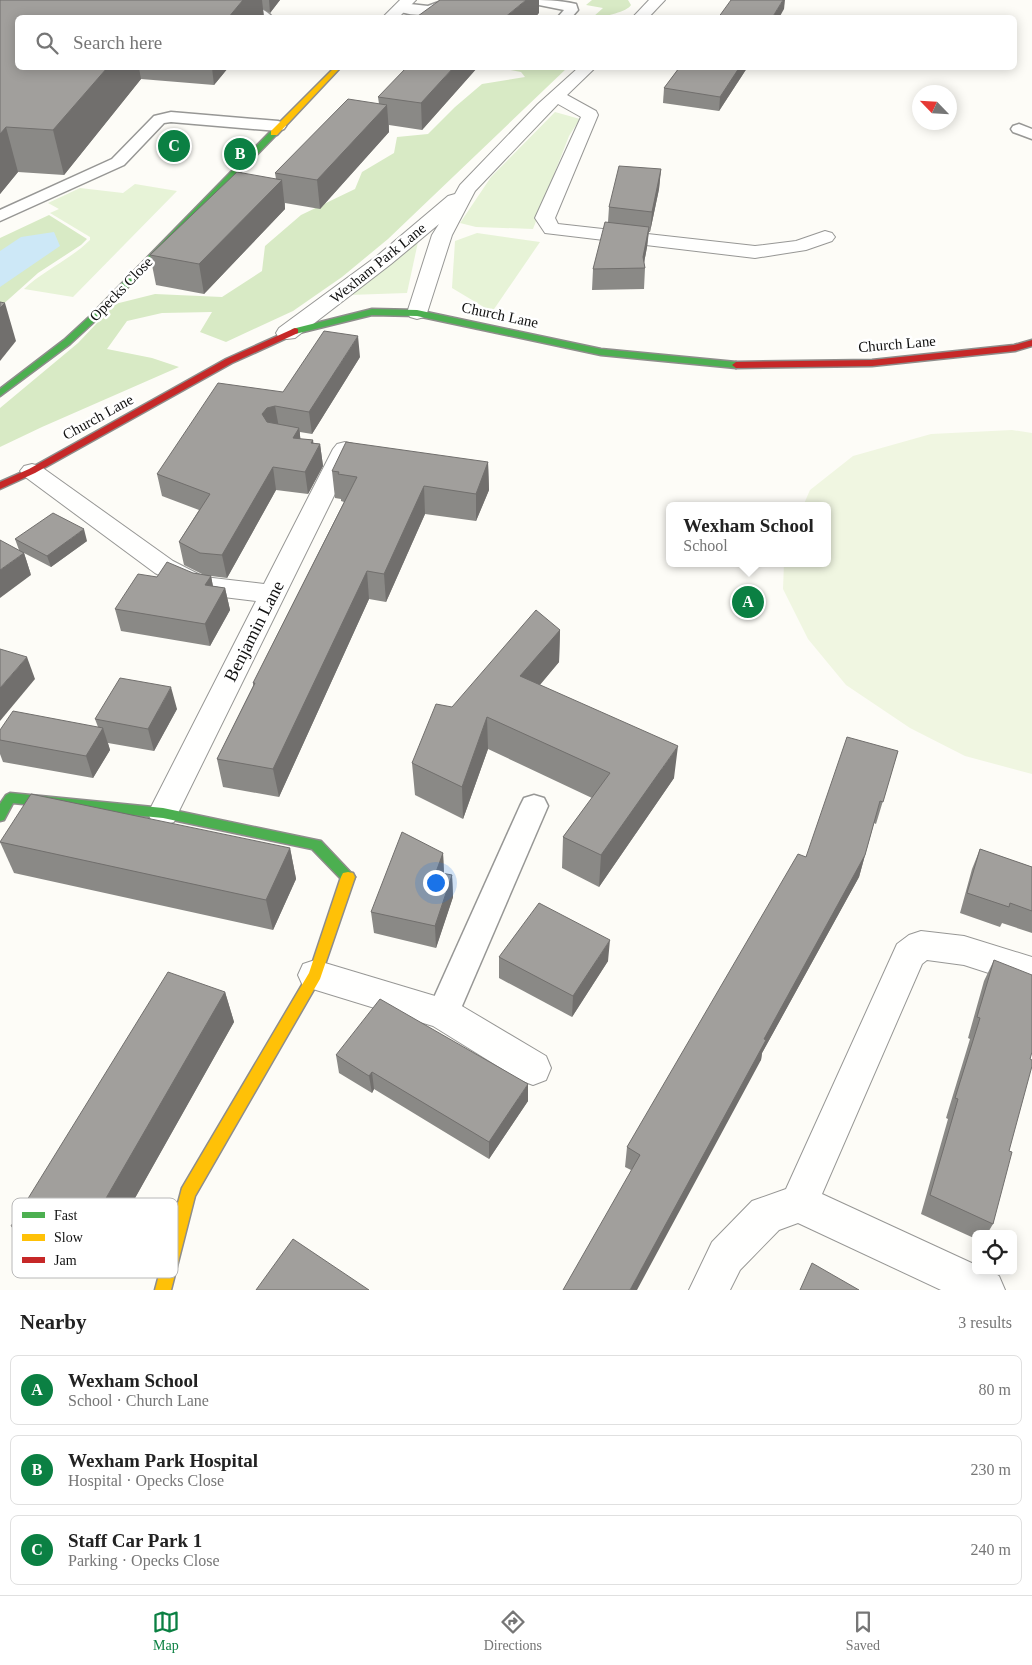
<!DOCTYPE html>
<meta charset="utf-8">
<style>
body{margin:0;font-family:"Times New Roman",serif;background:#f2f2f2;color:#222}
.controls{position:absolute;right:15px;bottom:15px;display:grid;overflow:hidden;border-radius:8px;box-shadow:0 2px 12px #0003}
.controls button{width:45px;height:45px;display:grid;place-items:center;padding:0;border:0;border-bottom:1px solid #e0e0e0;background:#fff;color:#222;font:25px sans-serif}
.compass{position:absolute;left:912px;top:85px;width:45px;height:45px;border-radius:50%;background:#fff;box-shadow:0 2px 12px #0003;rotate:295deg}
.you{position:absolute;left:435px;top:882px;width:18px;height:18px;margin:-12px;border:4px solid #fff;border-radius:50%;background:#1a73e8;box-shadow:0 0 0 8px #1a73e833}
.badge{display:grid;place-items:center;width:32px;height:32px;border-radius:50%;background:#0b8043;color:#fff;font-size:16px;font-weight:700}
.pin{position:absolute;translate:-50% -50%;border:2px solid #fff;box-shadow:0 1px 5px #0006}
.popup{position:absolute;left:666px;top:502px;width:165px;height:65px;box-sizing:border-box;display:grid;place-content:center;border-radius:8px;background:#fff;filter:drop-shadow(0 1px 4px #0005);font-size:16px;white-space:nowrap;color:#767676}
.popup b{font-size:19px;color:#222}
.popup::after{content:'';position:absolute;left:50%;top:100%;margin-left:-10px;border:10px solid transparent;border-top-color:#fff}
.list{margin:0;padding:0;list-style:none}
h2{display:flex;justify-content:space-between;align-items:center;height:65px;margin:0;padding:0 20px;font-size:21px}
h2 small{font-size:16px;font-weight:400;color:#767676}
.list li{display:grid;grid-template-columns:32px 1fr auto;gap:15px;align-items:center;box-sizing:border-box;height:70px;margin:0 10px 10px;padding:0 10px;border:1px solid #e0e0e0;border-radius:8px}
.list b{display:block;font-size:19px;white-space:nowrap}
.list p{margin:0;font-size:16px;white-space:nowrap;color:#767676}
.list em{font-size:16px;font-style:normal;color:#767676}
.icon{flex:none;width:28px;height:28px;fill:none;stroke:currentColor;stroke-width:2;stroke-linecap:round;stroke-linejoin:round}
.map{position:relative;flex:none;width:1032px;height:1290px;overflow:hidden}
.search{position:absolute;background:#fff;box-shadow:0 2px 12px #0003;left:15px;right:15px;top:15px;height:55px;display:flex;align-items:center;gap:12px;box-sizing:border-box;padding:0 18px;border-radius:8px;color:#767676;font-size:19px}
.sheet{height:305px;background:#fff}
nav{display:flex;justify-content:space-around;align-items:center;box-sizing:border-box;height:70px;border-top:1px solid #e0e0e0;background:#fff;font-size:14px;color:#767676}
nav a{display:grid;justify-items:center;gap:2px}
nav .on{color:#0b8043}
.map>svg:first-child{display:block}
.green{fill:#e7f3d7}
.forest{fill:#d8eac5}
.pitch{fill:#f0f6e1}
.water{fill:#cde8f7}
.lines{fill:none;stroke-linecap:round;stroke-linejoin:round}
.lane-casing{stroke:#979795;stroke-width:3}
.street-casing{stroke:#979795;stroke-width:2}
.fast-casing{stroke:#8e8d8b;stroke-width:3}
.slow-casing{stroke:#8e8d8b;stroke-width:3}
.jam-casing{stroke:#8e8d8b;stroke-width:3}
.lane{fill:#fffffe;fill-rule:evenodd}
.street{fill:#fffffe;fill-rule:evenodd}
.fast{fill:#4caf50;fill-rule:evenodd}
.slow{fill:#ffc107;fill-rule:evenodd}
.jam{fill:#c62828;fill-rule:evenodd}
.wall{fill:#8a8986}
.shaded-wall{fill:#716f6d}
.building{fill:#a19f9c;stroke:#716f6d}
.labels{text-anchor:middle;stroke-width:5;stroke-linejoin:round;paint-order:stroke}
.far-street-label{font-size:15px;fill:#111;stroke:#fff}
.street-label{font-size:18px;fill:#111;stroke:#fff}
.key{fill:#fff;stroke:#b8b8b8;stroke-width:1}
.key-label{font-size:14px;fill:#111}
</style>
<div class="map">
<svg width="1032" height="1290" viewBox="0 0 1032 1290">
<rect width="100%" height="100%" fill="#fdfcf7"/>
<g class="green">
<polygon points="555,112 580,119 569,136 533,229 476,227 460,223 491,177"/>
<path d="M135,184l42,7 -104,106 -49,-8c20,-19 47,-30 66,-49v-3l-40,-24 9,-4 -11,-6 32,-15 43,5z"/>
<polygon points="477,233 540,242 492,312 452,288 455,241"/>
<polygon points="418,242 407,293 349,295"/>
</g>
<g class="forest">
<path d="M592,0h36l3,5c-4,7 -30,13 -38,12l10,-9 -17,-3z"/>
<polygon points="500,68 567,68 388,239 342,277 293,311 226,342 200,332 212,312 162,313 127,321 107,349 152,358 179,367 42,427 0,447 0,408 78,343 115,304 155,294 222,297 262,271 265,246 301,215 355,189 362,172 394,153 397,137 428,134 455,107 482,84 525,77 521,72"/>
<polygon points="49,215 87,239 81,245 38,273 0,307 0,238"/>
</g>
<polygon class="pitch" points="1012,430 1032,433 1032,774 965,756 910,728 846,685 808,639 783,589 784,563 827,563 827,506 803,506 810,490 853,456 931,434"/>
<polygon class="water" points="54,232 60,246 0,287 0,251 21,237"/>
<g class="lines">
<defs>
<g id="lane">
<path d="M444,0h16c-11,14 -54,21 -66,7l7,-4 27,3z"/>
<path d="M527,0c17,0 32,0 49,4l2,6 -7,8h-14l7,-8 -35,-7z"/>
<path d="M221,1c16,1 41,3 52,17h-17l-17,-7 -18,-2 -14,3 -7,6h-14c4,-13 23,-15 35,-17z"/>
<polygon points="171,112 278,121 284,123 286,126 284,129 278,131 171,122 164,123 124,165 0,221 0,210 112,159 154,116"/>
<polygon points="1019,124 1032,129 1032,139 1013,132 1011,129 1013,126"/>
<polygon points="534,795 544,798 548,806 459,1013 454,1023 443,1027 432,1023 427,1013 520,806 524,798"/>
</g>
<g id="street">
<polygon points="400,0 416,0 398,18 382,18"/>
<polygon points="649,0 665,0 648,18 632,18"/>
<polygon points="578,68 595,68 567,95 596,111 598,115 555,218 558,224 755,246 796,241 825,231 832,233 835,237 832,241 806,250 755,258 545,233 535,218 581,117 558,104 475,191 452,235 427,313 424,317 417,319 410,317 407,313 432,235 439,224 391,264 295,338 287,339 279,338 276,333 279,328 377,256 448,196 455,194 460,185 538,104"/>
<polygon points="345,442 353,444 357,449 178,813 174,822 163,825 152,822 148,813 256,601 199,594 190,591 155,573 24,476 20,471 24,466 32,464 40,466 173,561 204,577 264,584 333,449 337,444"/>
<polygon points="921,931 964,936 1032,957 1032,987 964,965 927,960 922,964 822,1194 976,1265 976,1271 990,1271 999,1276 1005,1290 941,1290 798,1223 779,1230 740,1270 730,1290 689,1290 712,1242 752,1201 786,1189 897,944 909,935"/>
<polygon points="315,960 455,1002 546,1056 551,1068 546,1080 533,1085 520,1080 433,1026 303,986 298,975 303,964"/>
</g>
<g id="fast">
<polygon points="271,131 278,133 95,321 70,344 0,396 0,389 64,340 89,317"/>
<polygon points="372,309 417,310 601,349 736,362 740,365 736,368 601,355 417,316 372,315 295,334 291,331 292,329"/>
<polygon points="10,793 163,808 316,840 321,841 355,877 353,881 348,882 343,881 312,849 163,818 13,803 4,820 0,821 0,804 6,795"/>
</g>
<g id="slow">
<polygon points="334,68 340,68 277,135 271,135 271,131"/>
<polygon points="348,872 353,873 355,877 320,979 195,1196 171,1290 155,1290 182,1188 309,973 341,877 343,873"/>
</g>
<g id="jam">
<polygon points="295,328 298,329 298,333 232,363 35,473 0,489 0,482 29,469 226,359"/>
<polygon points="1032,340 1032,346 1015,351 872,366 736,368 732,365 736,362 872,360 1014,345"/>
</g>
</defs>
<use href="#lane" class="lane-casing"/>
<use href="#street" class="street-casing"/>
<use href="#fast" class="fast-casing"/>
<use href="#slow" class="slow-casing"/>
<use href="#jam" class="jam-casing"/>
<use href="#lane" class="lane"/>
<use href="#street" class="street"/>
<use href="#fast" class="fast"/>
<use href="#slow" class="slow"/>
<use href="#jam" class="jam"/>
</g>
<g class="wall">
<polygon points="0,0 280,0 270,13 263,9 264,18 18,18 18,68 228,68 214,85 141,79 64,175 18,172 0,194"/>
<polygon points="477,68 422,130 389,125 389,132 320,209 285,203 285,209 204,294 156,285 150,255 276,179 275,173 379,104 378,97"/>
<polygon points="679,68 747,68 719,111 663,103 664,88"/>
<polygon points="661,169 659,189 650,232 649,232 647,247 644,263 645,268 644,289 592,290 593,269 608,222 609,207"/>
<polygon points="360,357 312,434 300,432 300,439 313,440 313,443 320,444 323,466 308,494 276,490 227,578 211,576 213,586 225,588 230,610 210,646 121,631 115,609 157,577 193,573 204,575 184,565 179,542 199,510 162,496 157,474 283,392"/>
<polygon points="488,462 489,490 476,521 425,514 386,602 369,599 279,797 223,787 217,759 253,686 253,683 344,502 341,501 341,499 335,498 332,471"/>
<polygon points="15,539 87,541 51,567 24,553 31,575 19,550"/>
<polygon points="560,630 559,662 540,685 674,778 599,887 562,868 563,837 592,798 488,749 463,819 415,795 412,763 452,707"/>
<polygon points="177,709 154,751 108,743 110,750 93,778 3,762 0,754 0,730 98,727 95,719"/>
<polygon points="898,751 876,824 874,823 859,877 762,1053 761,1060 631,1170 625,1167 627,1147 806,857"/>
<polygon points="0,842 290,848 296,879 273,930 14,873"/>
<polygon points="980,849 1032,867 1032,933 1002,923 1000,927 960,913 972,869"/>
<polygon points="443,853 444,874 452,875 453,897 436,948 374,933 371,912"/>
<polygon points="499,957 608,961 572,1017 499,978"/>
<polygon points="994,960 1009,1151 993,1224 987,1234 976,1234 976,1239 921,1214 948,1119 946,1118 970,1039 968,1038 984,981"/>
<polygon points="225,992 234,1022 90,1278 28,1252 11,1226"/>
<polygon points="336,1055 528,1101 489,1159 374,1089 372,1093 339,1073"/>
</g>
<g class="shaded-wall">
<polygon points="243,0 262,0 264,18 228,18"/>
<polygon points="269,0 280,0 270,13"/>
<polygon points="526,0 539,0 539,13 535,18 504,18"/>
<polygon points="783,0 785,0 784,9 779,18 772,18"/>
<polygon points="107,68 139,68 141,79 64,175 53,130"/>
<polygon points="212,68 228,68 214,85"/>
<polygon points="453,68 477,68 422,130 421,103"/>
<polygon points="739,68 747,68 719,111 720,97"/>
<polygon points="387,105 389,132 320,209 317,180"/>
<polygon points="6,127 18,172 0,194 0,134"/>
<polygon points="661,169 659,189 650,232 652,212"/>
<polygon points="282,180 285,209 204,294 199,264"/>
<polygon points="649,227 647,247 643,268 643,257"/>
<polygon points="5,303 16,341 0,361 0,308"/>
<polygon points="358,336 360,357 312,434 309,412"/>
<polygon points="275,406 279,428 271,430 262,414 267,408"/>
<polygon points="299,428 302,450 293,438"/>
<polygon points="313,440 315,454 320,444 323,466 308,494 305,472 311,443"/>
<polygon points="488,462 489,490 476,521 476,494"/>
<polygon points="273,467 276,490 227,578 222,555"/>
<polygon points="424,486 425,514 386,602 384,574"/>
<polygon points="84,529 87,541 51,567 47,556"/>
<polygon points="24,553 31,575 0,598 0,570"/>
<polygon points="367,571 369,599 279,797 273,769"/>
<polygon points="211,576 215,598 205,585"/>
<polygon points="225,588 230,610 210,646 205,624"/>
<polygon points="560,630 559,662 520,708 520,676"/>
<polygon points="27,657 35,679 0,721 0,688"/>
<polygon points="171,687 177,709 154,751 148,729"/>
<polygon points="487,717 488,749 463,819 462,787"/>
<polygon points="103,728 110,750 93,778 86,756"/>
<polygon points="678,746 674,778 599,887 601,855"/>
<polygon points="290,848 296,879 273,930 266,900"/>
<polygon points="443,853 444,875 436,872"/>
<polygon points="865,855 859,877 762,1053 761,1060 637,1290 630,1290 764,1039"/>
<polygon points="452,875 453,897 436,948 435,926"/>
<polygon points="610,940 608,961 572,1017 573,996"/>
<polygon points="225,992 234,1022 90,1278 75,1252"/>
<polygon points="372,1072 374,1089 372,1093 369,1076"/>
<polygon points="528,1084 528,1101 489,1159 489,1142"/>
</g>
<g class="building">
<polygon points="0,0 243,0 228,18 18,18 18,68 107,68 53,130 6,127 0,134"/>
<polygon points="440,0 526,0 504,18 425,18 418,16"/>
<polygon points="731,0 783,0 772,18 718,18"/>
<polygon points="406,68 453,68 421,103 378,97"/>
<polygon points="679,68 739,68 720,97 664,88"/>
<polygon points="348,99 387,105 317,180 275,173"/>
<polygon points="619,166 661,169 652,212 609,207"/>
<polygon points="237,172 282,180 199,264 150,255"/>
<polygon points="605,222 649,227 643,257 645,268 593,269"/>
<polygon points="0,302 5,303 0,308"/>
<polygon points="324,331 358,336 309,412 275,406 267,408 262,414 267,422 299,428 293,438 313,440 311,443 320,444 305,472 273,467 222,555 200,553 179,542 210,494 157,474 218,383 283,392"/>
<polygon points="346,442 488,462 476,494 424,486 384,574 367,571 273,769 217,759 255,683 253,683 357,477 338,474 339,472 332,471"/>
<polygon points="53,513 84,529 47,556 15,539"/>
<polygon points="0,540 24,553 0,570"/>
<polygon points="167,562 193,573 211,576 205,585 225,588 205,624 115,609 138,574 157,577"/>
<polygon points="536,610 560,630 520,676 678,746 601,855 563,837 610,773 487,717 462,787 412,763 436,704 452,707"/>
<polygon points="0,649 27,657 0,688"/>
<polygon points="120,678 171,687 148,729 95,719"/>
<polygon points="13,711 103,728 86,756 0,740 0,730"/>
<polygon points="847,737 898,751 883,802 880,801 865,855 764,1039 766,1040 630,1290 563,1290 640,1155 627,1147 798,854 806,857"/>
<polygon points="31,794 290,848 266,900 0,842"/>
<polygon points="402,832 443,853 436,872 452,875 435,926 371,912"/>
<polygon points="980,849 1032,867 1032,911 1010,903 1009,907 967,893"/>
<polygon points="539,903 610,940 573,996 499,957"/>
<polygon points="994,960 1032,975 1032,1052 1030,1059 1032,1060 1032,1066 1009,1151 1012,1152 993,1224 930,1195 958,1099 955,1098 980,1018 977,1017"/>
<polygon points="168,972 225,992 75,1252 11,1226"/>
<polygon points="380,999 528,1084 489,1142 372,1072 369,1076 336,1055"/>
<polygon points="293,1239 369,1290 256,1290"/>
<polygon points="812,1263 859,1290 800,1290"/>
</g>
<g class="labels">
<g class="far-street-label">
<text transform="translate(378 263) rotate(-39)" y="5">Wexham Park Lane</text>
<text transform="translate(121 289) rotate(-46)" y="5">Opecks Close</text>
<text transform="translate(500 315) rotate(12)" y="5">Church Lane</text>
<text transform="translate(897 344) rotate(-5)" y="5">Church Lane</text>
<text transform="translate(98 417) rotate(-29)" y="5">Church Lane</text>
</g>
<g class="street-label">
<text transform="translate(254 631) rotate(-63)" y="6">Benjamin Lane</text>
</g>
</g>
<rect x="12" y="1198" width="166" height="80" rx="8" class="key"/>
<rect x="22" y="1212" width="23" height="6" fill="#4caf50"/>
<rect x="22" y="1234" width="23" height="7" fill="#ffc107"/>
<rect x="22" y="1257" width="23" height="6" fill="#c62828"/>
<g class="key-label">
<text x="54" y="1220">Fast</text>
<text x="54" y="1242">Slow</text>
<text x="54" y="1265">Jam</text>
</g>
</svg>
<div class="controls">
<button><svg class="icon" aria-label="locate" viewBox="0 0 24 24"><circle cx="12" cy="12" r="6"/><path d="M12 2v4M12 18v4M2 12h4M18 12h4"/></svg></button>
</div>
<svg class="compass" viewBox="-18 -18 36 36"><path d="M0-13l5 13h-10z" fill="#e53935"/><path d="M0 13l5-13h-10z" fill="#767676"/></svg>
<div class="you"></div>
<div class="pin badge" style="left:748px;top:602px">A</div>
<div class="popup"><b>Wexham School</b>School</div>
<div class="pin badge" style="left:240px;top:154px">B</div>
<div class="pin badge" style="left:174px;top:146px">C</div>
<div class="search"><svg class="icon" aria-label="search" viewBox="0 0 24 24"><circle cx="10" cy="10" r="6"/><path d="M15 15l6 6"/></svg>Search here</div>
</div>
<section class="sheet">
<h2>Nearby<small>3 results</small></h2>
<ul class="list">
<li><span class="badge">A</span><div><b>Wexham School</b><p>School · Church Lane</p></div><em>80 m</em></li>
<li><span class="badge">B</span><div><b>Wexham Park Hospital</b><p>Hospital · Opecks Close</p></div><em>230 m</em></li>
<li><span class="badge">C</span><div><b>Staff Car Park 1</b><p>Parking · Opecks Close</p></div><em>240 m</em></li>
</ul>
</section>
<nav>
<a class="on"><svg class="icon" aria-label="map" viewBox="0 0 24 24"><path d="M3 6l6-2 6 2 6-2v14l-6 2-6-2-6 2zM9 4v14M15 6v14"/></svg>Map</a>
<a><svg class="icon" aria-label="directions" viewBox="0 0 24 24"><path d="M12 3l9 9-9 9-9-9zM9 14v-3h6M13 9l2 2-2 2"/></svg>Directions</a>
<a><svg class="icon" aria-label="saved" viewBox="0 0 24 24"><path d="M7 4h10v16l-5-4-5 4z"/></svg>Saved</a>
</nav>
